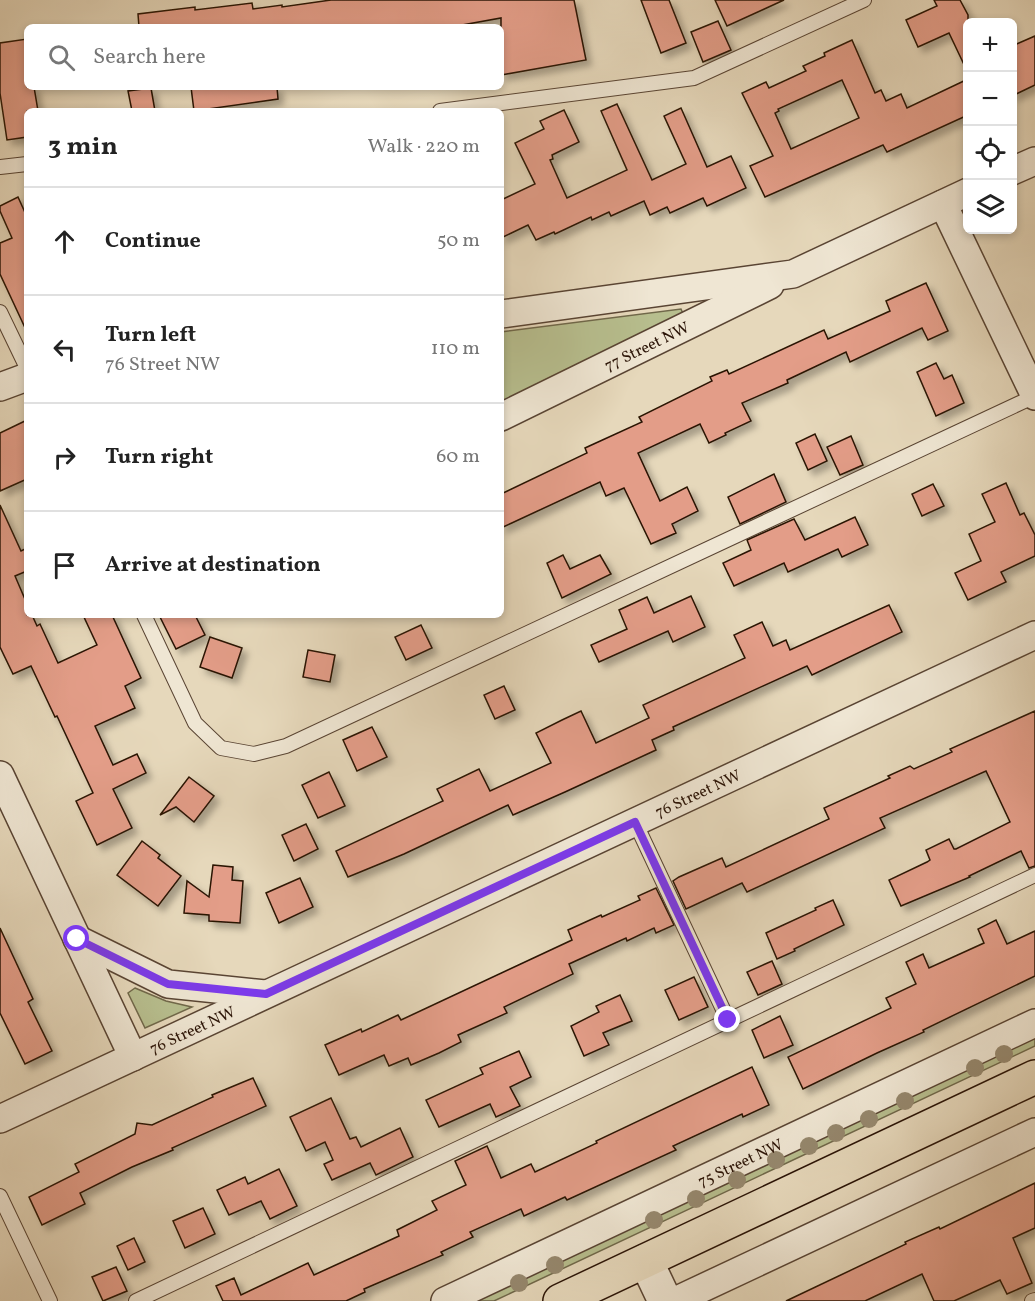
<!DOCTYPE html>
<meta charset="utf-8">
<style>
body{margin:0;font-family:Vollkorn,serif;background:#f2f2f2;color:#222}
.controls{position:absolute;right:18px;top:18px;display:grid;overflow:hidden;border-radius:9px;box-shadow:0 3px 9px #0003}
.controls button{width:54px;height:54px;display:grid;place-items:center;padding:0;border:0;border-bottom:2px solid #e0e0e0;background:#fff;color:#222;font:30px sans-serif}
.stop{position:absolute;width:18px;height:18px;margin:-14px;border:4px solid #7c3aed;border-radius:50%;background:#fff}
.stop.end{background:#7c3aed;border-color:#fff;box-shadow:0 2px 6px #0008}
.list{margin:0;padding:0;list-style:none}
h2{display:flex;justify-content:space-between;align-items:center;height:78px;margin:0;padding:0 24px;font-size:26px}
h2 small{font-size:20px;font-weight:400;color:#767676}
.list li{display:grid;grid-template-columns:39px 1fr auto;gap:18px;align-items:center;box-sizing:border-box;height:108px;padding:0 24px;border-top:2px solid #e0e0e0}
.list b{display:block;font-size:22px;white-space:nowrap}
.list p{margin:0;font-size:20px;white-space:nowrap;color:#767676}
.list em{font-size:20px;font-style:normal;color:#767676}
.icon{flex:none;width:33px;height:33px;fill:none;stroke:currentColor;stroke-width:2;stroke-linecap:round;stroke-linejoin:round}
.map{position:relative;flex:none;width:1035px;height:1301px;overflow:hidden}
.search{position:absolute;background:#fff;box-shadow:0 3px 9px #0003;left:24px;top:24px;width:480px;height:66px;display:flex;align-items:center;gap:15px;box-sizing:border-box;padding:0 21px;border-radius:9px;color:#767676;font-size:22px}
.panel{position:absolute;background:#fff;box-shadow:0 3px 9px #0003;left:24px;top:108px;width:480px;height:510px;border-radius:9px}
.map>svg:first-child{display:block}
.green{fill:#b7be8e;stroke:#70684a;stroke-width:1.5}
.building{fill:#e39d88;stroke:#2a1306;stroke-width:1.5;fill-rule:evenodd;filter:url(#shadow)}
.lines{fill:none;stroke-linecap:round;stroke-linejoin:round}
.service-casing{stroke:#594433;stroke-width:16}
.minor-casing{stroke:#594433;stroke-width:30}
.tertiary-casing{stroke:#594433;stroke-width:36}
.primary-casing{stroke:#2a1306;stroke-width:36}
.service{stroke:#efe6d3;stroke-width:14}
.minor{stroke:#efe6d3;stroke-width:27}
.tertiary{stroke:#efe6d3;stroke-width:33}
.primary{stroke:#e6d8bb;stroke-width:33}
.tree{fill:#96886e}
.route{stroke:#7c3aed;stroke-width:8}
.labels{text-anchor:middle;stroke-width:5;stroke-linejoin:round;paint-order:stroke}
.street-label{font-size:16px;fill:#2a1306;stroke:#efe6d3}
</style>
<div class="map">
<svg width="1035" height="1301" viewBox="0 0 1035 1301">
<defs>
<filter id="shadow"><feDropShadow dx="5.5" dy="5.5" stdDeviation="3" flood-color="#0004"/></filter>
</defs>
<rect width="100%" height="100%" fill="#e6d8bb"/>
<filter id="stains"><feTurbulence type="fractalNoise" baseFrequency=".00333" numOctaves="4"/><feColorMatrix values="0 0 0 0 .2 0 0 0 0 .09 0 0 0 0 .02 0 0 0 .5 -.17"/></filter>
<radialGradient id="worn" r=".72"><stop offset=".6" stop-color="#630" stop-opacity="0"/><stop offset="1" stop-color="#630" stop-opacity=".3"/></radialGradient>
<g class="green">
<polygon points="681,309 684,316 501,402 501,332"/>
<polygon points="135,988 166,1001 192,1007 145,1028 128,993"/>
<polygon points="1035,1034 1035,1046 494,1301 468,1301"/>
</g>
<g class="building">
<polygon points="331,0 574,0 586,60 501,75 501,18 451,27 139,27 138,14 195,7 195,10 252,3 253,9 282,5 282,7"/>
<polygon points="641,0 669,0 686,43 661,53"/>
<polygon points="715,0 784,0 727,26"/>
<polygon points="934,0 960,0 968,15 968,73 949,33 918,47 906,20 937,6"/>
<polygon points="718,21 731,50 703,62 691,32"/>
<polygon points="1035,36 1035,85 1012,96 1012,46"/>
<polygon points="27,39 27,87 34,87 38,111 27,111 27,137 7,140 0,93 0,43"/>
<path d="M852,40l23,53 6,-3 5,11 15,-7 6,14 61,-29v36l-81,37 -4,-7 -118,52 -15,-31 23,-10 -31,-63 24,-11 3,6 37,-17 -3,-5 22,-10 -1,-3zM842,80l17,38 -68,31 -16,-36 4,-2 -1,-2z"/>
<polygon points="191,87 277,87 278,99 194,111"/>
<polygon points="151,88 155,111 132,111 128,91"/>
<polygon points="617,104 652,180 686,164 664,116 681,108 707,167 731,156 746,188 707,206 703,198 670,213 667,207 650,215 644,201 611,216 609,212 592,220 591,217 555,234 554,232 536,240 528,225 501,238 501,200 535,184 515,143 544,129 540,121 564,110 579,142 552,155 553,159 550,160 567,198 627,170 601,111"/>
<polygon points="18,197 27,217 27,332 0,274 0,243 12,238 0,211 0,206"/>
<polygon points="926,283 948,331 928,340 922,328 850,362 846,352 787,380 788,383 742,403 751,421 725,433 726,435 709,443 700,424 638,453 660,501 687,487 698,511 672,524 676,533 651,544 624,488 606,496 600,482 501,528 501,494 587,453 585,448 642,422 639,417 712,381 710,377 727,370 729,374 824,330 828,339 890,311 886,301"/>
<polygon points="936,363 944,379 952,375 964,403 936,416 917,372"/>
<polygon points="27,420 27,479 0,491 0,433"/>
<polygon points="815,434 827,461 808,470 796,443"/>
<polygon points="851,436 863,465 840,475 827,447"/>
<polygon points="774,474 786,502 740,524 728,497"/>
<polygon points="1006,483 1020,515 1024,513 1035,535 1035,556 1001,572 1006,582 968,600 955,573 981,561 969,534 995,522 982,494"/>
<polygon points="933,484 944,506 922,516 912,494"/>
<polygon points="0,505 21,551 27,548 27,571 15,576 27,604 27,615 32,615 37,626 40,624 58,663 97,645 83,615 112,615 141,678 125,686 135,708 95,726 113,765 137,754 146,773 113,789 132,828 97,845 76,801 93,793 57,716 55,717 31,666 13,674 0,647"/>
<polygon points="855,517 868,545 842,557 838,549 788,572 784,563 734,586 723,563 751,550 747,540 794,519 805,540"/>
<polygon points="563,555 570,569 600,555 611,574 562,598 547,563"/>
<polygon points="691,596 705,627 673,642 668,631 599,662 591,645 627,629 619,610 647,597 654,613"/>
<polygon points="889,605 902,632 812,675 807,666 673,727 674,730 652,740 656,750 565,792 513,815 508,805 404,854 348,877 336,851 443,801 437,789 479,769 490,791 551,763 536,733 562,720 581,711 596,743 649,718 643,705 745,658 734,635 762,622 773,646 786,640 790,650"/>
<polygon points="159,615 195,615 205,635 176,649"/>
<polygon points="421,625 432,648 406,660 395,637"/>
<polygon points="210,637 242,648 232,678 200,667"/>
<polygon points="308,650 335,655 330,682 303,677"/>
<polygon points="504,686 515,710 495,719 484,695"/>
<polygon points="1035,711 1035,866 1029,868 1021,851 969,876 970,877 901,906 889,880 927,862 930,860 926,850 949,839 954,849 956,849 1010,822 986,771 880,818 885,828 747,892 742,883 686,909 673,881 679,877 722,858 726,867 829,819 824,808 890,778 888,776 910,766 914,769 952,752 950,749"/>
<polygon points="372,727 387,757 357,771 343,740"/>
<polygon points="329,772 345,806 318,818 302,785"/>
<polygon points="189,777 214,796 194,822 176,807 160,815"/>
<polygon points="306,824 318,849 294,861 282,835"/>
<polygon points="142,841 160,855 158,858 181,876 158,906 117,875"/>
<polygon points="213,865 233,867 232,880 243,881 240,923 209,921 209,915 184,913 187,881 209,897"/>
<polygon points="300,878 313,907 279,923 266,893"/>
<polygon points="656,888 674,925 656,933 654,928 627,941 626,938 569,964 573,974 504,1007 507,1013 458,1035 461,1042 439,1053 411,1065 408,1058 389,1066 384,1055 339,1075 325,1045 361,1029 362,1032 398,1015 401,1020 572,940 568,930 601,915 602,917 640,900 638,896"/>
<polygon points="833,900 844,925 794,949 795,951 777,959 766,933 816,910 815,908"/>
<polygon points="996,920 1007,944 1035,931 1035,976 923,1030 924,1032 877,1053 803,1089 788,1057 891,1008 886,998 916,984 906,962 923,954 929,968 984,943 978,929"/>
<polygon points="0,928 33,999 28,1002 52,1051 25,1064 0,1013"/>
<polygon points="772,961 782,984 758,995 747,972"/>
<polygon points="694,977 708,1007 679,1020 665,990"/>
<polygon points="620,995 632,1021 603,1033 609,1045 584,1056 571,1026 599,1012 596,1006"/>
<polygon points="780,1016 793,1045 764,1058 752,1030"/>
<polygon points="519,1051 531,1077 510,1087 520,1106 496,1117 490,1104 439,1127 426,1100 483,1074 480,1068"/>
<polygon points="752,1067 769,1105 743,1117 742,1114 673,1146 676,1150 567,1200 565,1197 524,1216 521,1209 470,1232 473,1237 441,1252 443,1255 364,1289 365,1292 346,1301 223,1301 216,1286 234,1278 241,1295 308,1263 314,1275 399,1236 397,1230 437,1210 432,1201 466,1185 455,1161 487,1146 501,1178 531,1164 535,1172 597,1143 596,1141"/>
<polygon points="253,1078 266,1106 172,1148 173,1150 132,1167 80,1193 85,1204 42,1225 29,1197 79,1172 75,1164 135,1134 137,1123 152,1125 213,1097 212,1095"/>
<polygon points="331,1098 350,1139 356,1137 361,1147 400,1128 413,1157 376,1175 370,1163 332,1180 324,1164 333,1160 325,1142 306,1151 290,1117"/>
<polygon points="279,1169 297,1206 270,1219 261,1201 229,1215 217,1190 245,1177 248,1184"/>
<polygon points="1035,1183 1035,1228 1013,1238 1032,1283 1007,1294 1000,1280 954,1301 934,1301 922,1274 865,1301 786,1301 906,1244 905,1242 939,1227 940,1229"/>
<polygon points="203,1208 215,1234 185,1248 173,1221"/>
<polygon points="134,1238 145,1262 128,1270 117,1246"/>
<polygon points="116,1267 127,1291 103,1301 92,1277"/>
</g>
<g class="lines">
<defs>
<g id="service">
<polyline points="440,111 694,78 864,0"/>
<polyline points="0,167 27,164"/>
<polyline points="0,312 27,368"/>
<polyline points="144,615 195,723 221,748 254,754 286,746 1035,396"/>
<polyline points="635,822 728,1020"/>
<polyline points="0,1196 50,1301"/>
<polyline points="136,1301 1035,875"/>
<polyline points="1032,1301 1035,1300"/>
</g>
<g id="minor">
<polyline points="1012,171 1035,161"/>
<polyline points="943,204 1035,396"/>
<polyline points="501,314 793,274 968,192"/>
<polyline points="0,387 27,377"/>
<path id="s1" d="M501,417l269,-132"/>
<polyline points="0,775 133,1057"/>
<polyline points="77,939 168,984 265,994"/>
<path id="s2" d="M0,1119l1035,-484"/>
<path id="s3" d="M445,1301l590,-278"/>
<polyline points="675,1301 1035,1132"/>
</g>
<polyline id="tertiary" points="646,1261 665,1301"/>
<polyline id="primary" points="560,1301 1035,1077"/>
</defs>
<use href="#service" class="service-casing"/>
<use href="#minor" class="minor-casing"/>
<use href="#tertiary" class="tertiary-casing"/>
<use href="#primary" class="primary-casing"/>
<use href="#service" class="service"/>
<use href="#minor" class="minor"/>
<use href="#tertiary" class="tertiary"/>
<use href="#primary" class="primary"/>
</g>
<g class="tree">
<circle cx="1004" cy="1054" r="9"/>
<circle cx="975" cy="1068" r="9"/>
<circle cx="905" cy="1101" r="9"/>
<circle cx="869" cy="1119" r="9"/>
<circle cx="836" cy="1133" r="9"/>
<circle cx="809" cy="1146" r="9"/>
<circle cx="776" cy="1160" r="9"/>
<circle cx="737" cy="1180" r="9"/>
<circle cx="696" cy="1199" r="9"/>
<circle cx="654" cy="1220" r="9"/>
<circle cx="555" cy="1265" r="9"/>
<circle cx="519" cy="1283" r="9"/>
</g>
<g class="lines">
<polyline class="route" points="77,939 168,984 266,994 635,822 728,1020"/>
</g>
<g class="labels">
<g class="street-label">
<text dy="6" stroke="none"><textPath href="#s1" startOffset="162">77 Street NW</textPath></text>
<text dy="6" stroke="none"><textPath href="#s2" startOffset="770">76 Street NW</textPath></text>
<text dy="6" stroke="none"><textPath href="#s2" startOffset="212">76 Street NW</textPath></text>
<text dy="6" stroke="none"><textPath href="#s3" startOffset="326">75 Street NW</textPath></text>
</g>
</g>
<rect width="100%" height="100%" filter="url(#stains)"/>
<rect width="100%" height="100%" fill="url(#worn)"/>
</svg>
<div class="controls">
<button>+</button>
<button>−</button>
<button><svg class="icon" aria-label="locate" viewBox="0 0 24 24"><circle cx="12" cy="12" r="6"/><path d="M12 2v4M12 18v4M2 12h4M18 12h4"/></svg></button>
<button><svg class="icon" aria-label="layers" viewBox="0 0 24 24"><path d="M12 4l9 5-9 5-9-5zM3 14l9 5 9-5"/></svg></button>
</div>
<div class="stop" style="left:77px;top:939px"></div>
<div class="stop end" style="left:728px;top:1020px"></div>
<div class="search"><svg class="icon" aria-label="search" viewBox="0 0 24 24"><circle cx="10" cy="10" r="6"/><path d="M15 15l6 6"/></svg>Search here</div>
<section class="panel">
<h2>3 min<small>Walk · 220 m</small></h2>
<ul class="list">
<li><svg class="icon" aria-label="ahead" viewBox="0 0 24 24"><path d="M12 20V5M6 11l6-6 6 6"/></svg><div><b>Continue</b></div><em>50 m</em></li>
<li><svg class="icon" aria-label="left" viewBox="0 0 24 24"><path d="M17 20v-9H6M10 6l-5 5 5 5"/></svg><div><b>Turn left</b><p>76 Street NW</p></div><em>110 m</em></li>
<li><svg class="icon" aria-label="right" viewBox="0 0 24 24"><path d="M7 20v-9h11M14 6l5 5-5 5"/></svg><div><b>Turn right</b></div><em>60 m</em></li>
<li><svg class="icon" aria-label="arrive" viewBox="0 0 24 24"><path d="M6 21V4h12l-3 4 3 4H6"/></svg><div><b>Arrive at destination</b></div></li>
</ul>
</section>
</div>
